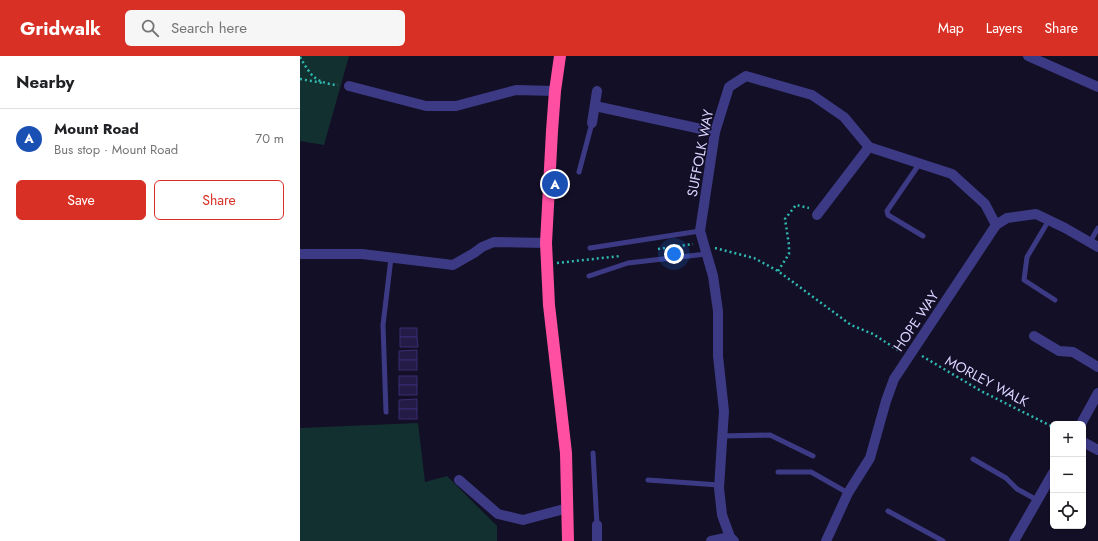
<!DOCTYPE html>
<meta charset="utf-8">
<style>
body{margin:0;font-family:Jost,sans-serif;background:#f6f6f6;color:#202124}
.controls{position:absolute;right:12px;bottom:12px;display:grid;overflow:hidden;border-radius:6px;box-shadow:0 1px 3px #0004}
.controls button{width:36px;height:36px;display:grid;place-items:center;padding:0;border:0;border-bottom:1px solid #e0e0e0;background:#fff;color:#202124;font:20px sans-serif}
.you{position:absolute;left:374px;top:198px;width:14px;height:14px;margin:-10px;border:3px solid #fff;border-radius:50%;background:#1a73e8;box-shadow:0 0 0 6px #1a73e833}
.badge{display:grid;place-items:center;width:26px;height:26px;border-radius:50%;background:#d93025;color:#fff;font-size:13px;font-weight:700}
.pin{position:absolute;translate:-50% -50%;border:2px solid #fff;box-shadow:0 1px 4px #0006}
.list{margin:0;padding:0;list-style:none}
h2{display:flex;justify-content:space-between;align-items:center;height:52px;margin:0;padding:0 16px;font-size:17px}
h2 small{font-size:13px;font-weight:400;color:#757577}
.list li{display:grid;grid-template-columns:26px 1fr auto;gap:12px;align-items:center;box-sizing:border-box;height:60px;padding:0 16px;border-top:1px solid #e0e0e0}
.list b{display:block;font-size:15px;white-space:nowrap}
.list p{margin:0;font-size:13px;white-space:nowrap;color:#757577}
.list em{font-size:13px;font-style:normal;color:#757577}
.actions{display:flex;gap:8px;padding:12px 16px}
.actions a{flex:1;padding:9px 0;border:1px solid #d93025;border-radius:6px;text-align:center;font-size:14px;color:#d93025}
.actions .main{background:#d93025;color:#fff}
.icon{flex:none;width:22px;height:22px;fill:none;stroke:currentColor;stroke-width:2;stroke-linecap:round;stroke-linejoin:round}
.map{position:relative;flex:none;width:798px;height:485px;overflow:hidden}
header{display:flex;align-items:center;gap:24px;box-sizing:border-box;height:56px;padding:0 20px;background:#d93025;color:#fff}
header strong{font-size:19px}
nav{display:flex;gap:22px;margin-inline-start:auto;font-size:14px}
.search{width:280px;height:36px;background:#f6f6f6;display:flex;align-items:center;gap:10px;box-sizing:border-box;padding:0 14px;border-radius:6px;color:#757577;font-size:15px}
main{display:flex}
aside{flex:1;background:#fff}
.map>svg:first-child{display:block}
.green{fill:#12302f}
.building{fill:#241b47;stroke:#3b2d73}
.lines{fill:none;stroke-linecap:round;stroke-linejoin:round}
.path{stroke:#2fb8b0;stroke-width:2.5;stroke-dasharray:2 3;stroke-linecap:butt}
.lane{stroke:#3d3a85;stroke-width:5}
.street{stroke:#3d3a85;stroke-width:10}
.highway{stroke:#ff4fa3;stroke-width:12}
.labels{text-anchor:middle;stroke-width:3;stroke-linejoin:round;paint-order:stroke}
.street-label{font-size:14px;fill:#d9d4ff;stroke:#130f26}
</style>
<header>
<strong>Gridwalk</strong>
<div class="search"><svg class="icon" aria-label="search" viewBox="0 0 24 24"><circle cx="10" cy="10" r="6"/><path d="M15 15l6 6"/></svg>Search here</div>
<nav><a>Map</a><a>Layers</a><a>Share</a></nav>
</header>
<main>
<aside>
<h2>Nearby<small></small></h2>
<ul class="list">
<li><span class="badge" style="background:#1a4fb4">A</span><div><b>Mount Road</b><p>Bus stop · Mount Road</p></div><em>70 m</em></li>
</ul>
<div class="actions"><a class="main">Save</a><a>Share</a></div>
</aside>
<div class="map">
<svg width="798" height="485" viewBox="0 0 798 485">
<rect width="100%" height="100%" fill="#130f26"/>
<g class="green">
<polygon points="0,0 49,0 24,89 0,85"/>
<polygon points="118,367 125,426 147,420 197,470 197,485 0,485 0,372"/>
</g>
<g class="building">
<rect x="100" y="272" width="17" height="9"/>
<polygon points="100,281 117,281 118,291 100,291"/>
<polygon points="117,294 117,304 99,304 99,295"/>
<rect x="99" y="304" width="18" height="10"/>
<rect x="99" y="320" width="18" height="9"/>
<rect x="99" y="329" width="18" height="10"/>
<polygon points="117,343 117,353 99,353 99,344"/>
<rect x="99" y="353" width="18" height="10"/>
</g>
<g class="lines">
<g class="path">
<path d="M0,1c11,19 15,26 38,28"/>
<polyline points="0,23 23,27"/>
<polyline points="415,192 454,202 478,215 551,269 573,278 601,296"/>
<polyline points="358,193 393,188"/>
<polyline points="257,207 320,200"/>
<polyline points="478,215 489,198 489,189 485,163 496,149 509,152"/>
<polyline points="622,300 681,335 753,371"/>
</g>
<g class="lane">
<polyline points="620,107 587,155 588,159 623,180"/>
<polyline points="279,116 292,67"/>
<polyline points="749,164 727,201 724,224 755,244"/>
<polyline points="790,186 798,172"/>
<polyline points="290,192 400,175"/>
<polyline points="289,220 328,207 406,198"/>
<polyline points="86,356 83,269 91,202"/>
<polyline points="422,380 470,379 513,400"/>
<polyline points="293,397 297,469"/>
<polyline points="673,403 706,422 717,433 737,444"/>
<polyline points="478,416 511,416 548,437"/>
<polyline points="348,424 419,429"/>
<polyline points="588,455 643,485"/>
</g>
<g class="street">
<polyline points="728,0 798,31"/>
<polyline points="49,30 126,50 156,50 216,34 255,35"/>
<polyline points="295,50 415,76"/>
<polyline points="292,67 297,35"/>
<polyline points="517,159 569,91"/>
<polyline points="0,198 62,198 153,209 174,197 182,191 194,186 246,187"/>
<polyline points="734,280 759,295 773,296 798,311"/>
<polyline points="781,368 798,337"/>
<polyline points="783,386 798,394"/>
<polyline points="159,424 198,458 223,464 268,452"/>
<polyline points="297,469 297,485"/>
<polyline points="411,485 430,481"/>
<polyline points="434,485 430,481 422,459 419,432 424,355 418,300 418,255 413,220 400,175 415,76 429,31 446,20 512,39 544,61 569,91 652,118 685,148 696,169"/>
<polyline points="526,485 548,437 570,402 586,345 594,323 696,169 707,162 736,158 765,172 798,191"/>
<polyline points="714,485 753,417"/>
</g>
<polyline class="highway" points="260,0 255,35 252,75 246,187 249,249 266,397 268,485"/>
</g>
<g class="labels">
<g class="street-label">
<text transform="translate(400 97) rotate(-79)" y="5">SUFFOLK WAY</text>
<text transform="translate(616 265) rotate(-56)" y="5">HOPE WAY</text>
<text transform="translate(687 325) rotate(28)" y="5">MORLEY WALK</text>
</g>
</g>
</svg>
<div class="controls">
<button>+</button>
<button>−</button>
<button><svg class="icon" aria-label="locate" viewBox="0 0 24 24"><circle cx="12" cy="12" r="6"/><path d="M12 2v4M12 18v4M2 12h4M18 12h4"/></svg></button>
</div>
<div class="you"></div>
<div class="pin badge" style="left:255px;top:128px;background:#1a4fb4">A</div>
</div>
</main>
